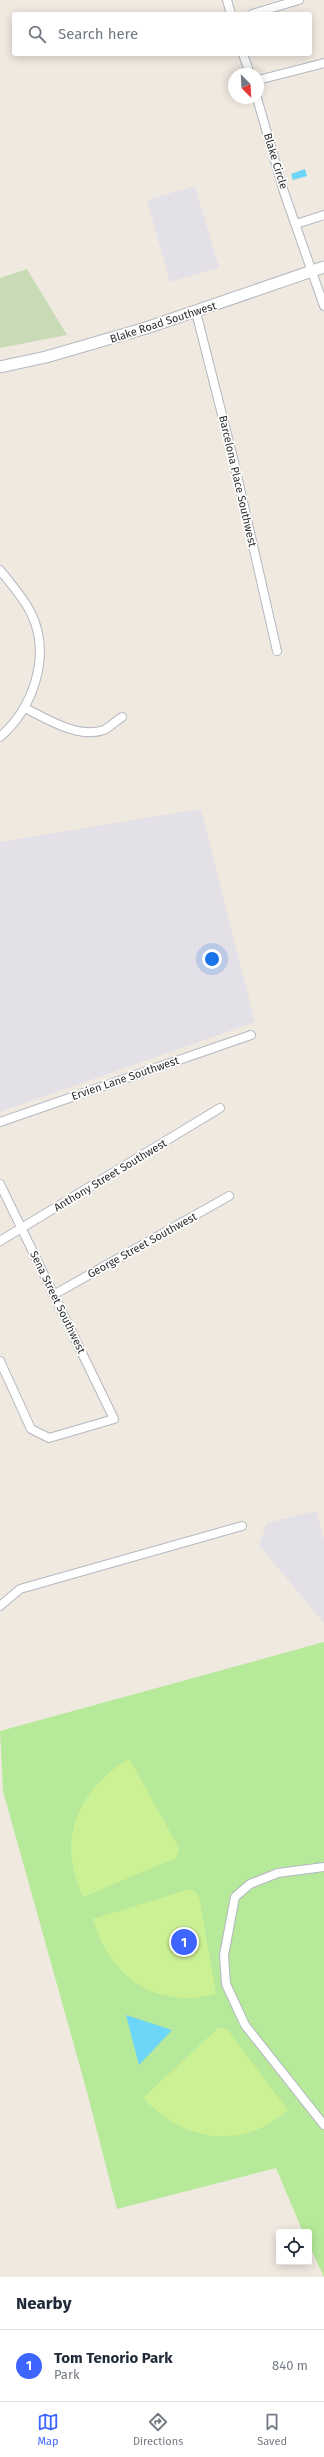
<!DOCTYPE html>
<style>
body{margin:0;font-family:"Fira Sans",sans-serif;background:#f2f2f3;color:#1f2937}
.controls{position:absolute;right:12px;bottom:12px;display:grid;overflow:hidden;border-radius:4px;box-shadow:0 2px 10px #0003}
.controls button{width:36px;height:36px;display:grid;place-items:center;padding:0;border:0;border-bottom:1px solid #e0e1e3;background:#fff;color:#1f2937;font:20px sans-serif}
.compass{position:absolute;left:228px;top:68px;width:36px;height:36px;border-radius:50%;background:#fff;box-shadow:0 2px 10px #0003;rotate:156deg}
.you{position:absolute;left:212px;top:959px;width:14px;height:14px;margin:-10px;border:3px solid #fff;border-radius:50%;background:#1a73e8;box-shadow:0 0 0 6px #1a73e833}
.badge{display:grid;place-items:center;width:26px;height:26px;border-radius:50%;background:#3e65ff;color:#fff;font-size:13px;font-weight:700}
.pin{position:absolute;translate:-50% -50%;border:2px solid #fff;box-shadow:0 1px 4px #0006}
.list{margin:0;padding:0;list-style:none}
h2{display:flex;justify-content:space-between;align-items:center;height:52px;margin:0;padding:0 16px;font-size:17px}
h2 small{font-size:13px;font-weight:400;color:#747a83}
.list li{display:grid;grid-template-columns:26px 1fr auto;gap:12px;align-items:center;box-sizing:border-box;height:72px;padding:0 16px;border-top:1px solid #e0e1e3}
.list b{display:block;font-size:15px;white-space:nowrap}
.list p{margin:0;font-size:13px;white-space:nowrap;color:#747a83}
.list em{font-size:13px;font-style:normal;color:#747a83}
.icon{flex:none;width:22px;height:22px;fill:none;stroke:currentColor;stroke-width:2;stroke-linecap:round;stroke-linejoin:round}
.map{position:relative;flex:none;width:324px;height:2277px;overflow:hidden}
.search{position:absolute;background:#fff;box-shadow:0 2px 10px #0003;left:12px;right:12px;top:12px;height:44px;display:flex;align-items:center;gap:10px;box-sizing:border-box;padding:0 14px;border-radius:4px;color:#747a83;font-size:15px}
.sheet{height:124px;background:#fff}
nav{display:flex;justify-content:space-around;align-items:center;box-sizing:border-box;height:56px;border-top:1px solid #e0e1e3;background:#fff;font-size:11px;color:#747a83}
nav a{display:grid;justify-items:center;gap:2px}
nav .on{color:#3e65ff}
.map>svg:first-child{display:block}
.industrial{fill:#e3e0e8}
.green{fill:#b6e999}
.cemetery{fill:#c9dbb6}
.pitch{fill:#ccf195}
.water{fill:#6dd6f8}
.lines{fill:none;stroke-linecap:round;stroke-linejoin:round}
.street-casing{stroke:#b4b7c2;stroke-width:10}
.secondary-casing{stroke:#b4b7c2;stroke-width:13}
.street{stroke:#fff;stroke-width:8}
.secondary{stroke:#fff;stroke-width:11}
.labels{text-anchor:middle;stroke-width:3.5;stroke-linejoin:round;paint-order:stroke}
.street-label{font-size:11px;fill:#2e2e2e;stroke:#fff}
</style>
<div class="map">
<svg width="324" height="2277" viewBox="0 0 324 2277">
<rect width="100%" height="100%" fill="#f0e9e0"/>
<g class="industrial">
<polygon points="195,186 219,268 170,282 147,200"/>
<polygon points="201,809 255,1022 0,1112 0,842"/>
<polygon points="316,1511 324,1539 324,1623 259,1545 267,1523"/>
</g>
<polygon class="green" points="324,1642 324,2277 309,2245 309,2232 303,2232 276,2168 117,2209 87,2092 3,1791 0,1731"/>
<polygon class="cemetery" points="27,269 67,335 0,348 0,278"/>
<g class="pitch">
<path d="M129,1758l50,90 -3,10 -93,39c-27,-58 -6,-105 46,-139z"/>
<path d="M190,1889l8,5 2,8 16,92c-60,16 -107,-17 -123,-75z"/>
<path d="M218,2028l9,1 61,81c-47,41 -104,32 -145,-12z"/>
</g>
<g class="water">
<polygon points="305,169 307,176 293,180 291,174"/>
<polygon points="126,2015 172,2030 139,2065"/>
</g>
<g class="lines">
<defs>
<g id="street">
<polyline points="227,0 231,14"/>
<polyline points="252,14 299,0"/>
<polyline points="243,54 250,74"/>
<polyline points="258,80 324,63"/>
<polyline points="257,98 284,192 324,306"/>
<polyline points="296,224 324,215"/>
<polyline points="196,312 234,462 277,651"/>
<path d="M0,570c11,14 24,28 32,45 19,42 1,93 -32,122"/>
<path d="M25,708c22,11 53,31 79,22 6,-3 12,-9 18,-13"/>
<polyline points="0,1122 251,1035"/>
<polyline points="0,1184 114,1419 49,1438 31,1429 0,1361"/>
<polyline points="0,1241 220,1108"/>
<polyline points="55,1294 229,1196"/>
<polyline points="0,1606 20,1589 242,1526"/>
<polyline points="324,1867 278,1873 250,1884 235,1897 224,1955 226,1984 245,2025 324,2125"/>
</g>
<polyline id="secondary" points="0,367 46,357 146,328 324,267"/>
</defs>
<use href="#street" class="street-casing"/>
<use href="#secondary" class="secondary-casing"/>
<use href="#street" class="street"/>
<use href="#secondary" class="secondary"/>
</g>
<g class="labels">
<g class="street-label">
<text transform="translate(276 161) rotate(73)" y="4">Blake Circle</text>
<text transform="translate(163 322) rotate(-18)" y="4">Blake Road Southwest</text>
<text transform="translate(238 481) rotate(77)" y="4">Barcelona Place Southwest</text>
<text transform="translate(125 1078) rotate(-19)" y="4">Ervien Lane Southwest</text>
<text transform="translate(110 1175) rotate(-31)" y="4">Anthony Street Southwest</text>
<text transform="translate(142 1245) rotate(-29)" y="4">George Street Southwest</text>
<text transform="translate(58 1302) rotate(64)" y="4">Sena Street Southwest</text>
</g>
</g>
</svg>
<div class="controls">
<button><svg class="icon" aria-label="locate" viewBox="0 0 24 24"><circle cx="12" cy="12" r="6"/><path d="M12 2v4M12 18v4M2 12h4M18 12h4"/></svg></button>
</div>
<svg class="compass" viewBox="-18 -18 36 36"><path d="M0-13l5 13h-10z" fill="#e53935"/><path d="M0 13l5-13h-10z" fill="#747a83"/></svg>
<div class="you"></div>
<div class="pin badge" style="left:184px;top:1942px">1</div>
<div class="search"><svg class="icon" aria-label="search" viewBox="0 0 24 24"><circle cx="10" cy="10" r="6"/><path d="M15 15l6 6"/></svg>Search here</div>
</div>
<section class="sheet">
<h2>Nearby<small></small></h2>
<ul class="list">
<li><span class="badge">1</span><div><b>Tom Tenorio Park</b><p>Park</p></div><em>840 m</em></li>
</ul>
</section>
<nav>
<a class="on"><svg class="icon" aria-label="map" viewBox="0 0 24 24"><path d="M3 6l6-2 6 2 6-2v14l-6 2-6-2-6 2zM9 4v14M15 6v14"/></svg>Map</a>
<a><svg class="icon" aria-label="directions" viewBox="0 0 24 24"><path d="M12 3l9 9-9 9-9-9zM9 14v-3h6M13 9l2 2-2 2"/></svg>Directions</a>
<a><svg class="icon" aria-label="saved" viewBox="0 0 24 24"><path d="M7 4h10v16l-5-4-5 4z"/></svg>Saved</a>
</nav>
